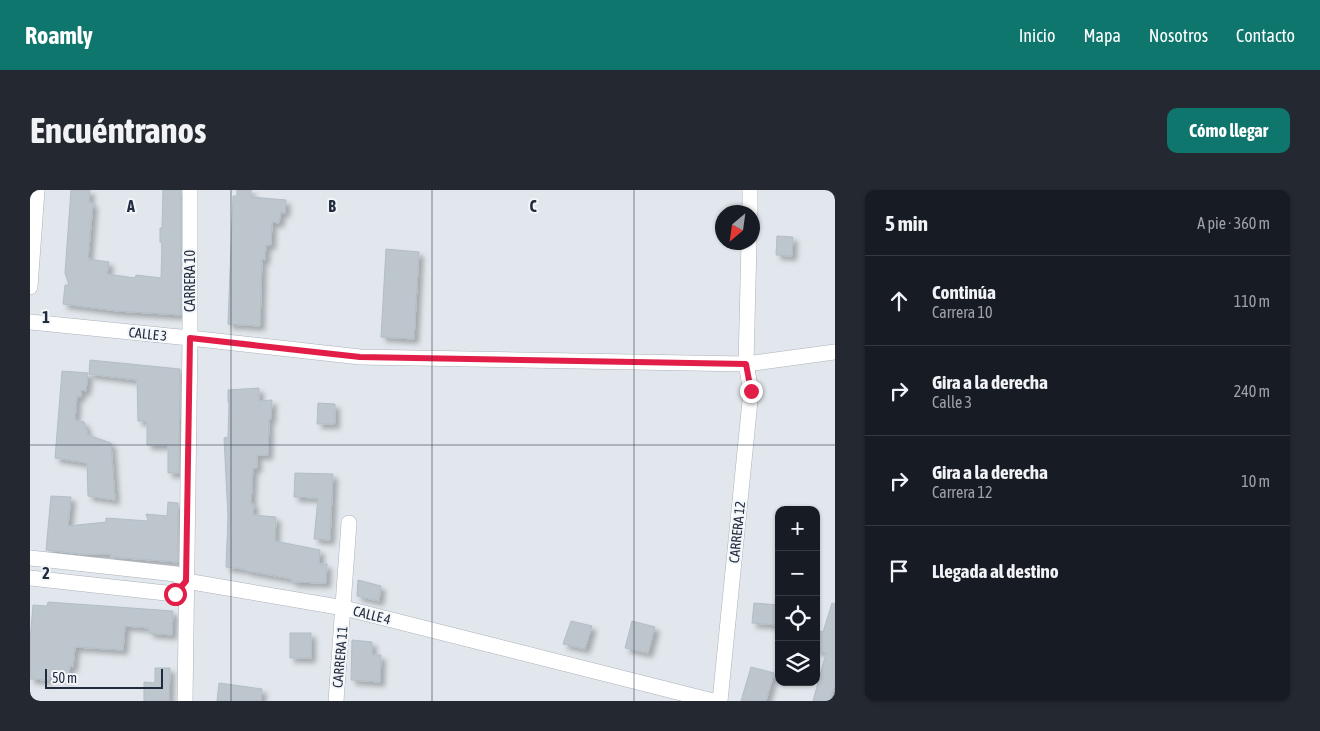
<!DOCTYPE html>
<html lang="es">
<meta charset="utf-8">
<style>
body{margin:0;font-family:"Asap Condensed",sans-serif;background:#242831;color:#f1f3f6}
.controls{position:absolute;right:15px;bottom:15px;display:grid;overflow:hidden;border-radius:10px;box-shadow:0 1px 4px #0004}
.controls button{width:45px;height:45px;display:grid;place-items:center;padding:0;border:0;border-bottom:1px solid #363941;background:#171b24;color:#f1f3f6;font:25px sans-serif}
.compass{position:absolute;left:685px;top:15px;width:45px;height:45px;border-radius:50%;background:#171b24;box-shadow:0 1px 4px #0004;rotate:209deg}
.scale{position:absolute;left:15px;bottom:12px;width:118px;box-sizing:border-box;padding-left:5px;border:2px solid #212b3e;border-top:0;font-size:14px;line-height:18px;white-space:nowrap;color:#212b3e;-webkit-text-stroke:4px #f2f6f9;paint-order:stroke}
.stop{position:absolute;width:15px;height:15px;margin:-11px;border:4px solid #e11d48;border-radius:50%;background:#fff}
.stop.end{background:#e11d48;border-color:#fff;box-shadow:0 1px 5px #0008}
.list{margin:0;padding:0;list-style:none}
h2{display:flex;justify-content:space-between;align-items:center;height:65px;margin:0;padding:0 20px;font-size:21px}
h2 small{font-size:16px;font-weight:400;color:#9ea1a6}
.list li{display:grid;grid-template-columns:32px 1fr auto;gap:15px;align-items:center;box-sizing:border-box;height:90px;padding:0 20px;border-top:1px solid #363941}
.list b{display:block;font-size:19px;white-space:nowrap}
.list p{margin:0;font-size:16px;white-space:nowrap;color:#9ea1a6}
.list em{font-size:16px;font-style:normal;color:#9ea1a6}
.icon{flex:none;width:28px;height:28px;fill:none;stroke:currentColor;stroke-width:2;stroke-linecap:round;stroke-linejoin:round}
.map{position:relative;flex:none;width:805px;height:511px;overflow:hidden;border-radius:10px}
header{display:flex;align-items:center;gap:30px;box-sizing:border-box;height:70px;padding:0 25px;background:#0f766e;color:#fff}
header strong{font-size:24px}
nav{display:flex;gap:28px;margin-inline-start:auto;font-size:18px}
.intro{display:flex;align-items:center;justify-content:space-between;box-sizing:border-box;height:120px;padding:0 30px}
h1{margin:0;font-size:35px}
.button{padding:12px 22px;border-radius:10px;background:#0f766e;color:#fff;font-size:18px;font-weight:700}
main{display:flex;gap:30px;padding:0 30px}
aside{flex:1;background:#171b24;border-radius:10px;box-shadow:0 1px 4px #0004}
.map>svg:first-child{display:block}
.building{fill:#bdc6cd;stroke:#b3bdc6;filter:url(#shadow)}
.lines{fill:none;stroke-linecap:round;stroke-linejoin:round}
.minor-casing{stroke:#abb2bb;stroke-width:16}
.minor{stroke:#fff;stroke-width:15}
.route{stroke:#e11d48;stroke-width:6}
.grid{fill:none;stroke:#212b3e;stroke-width:1;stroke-opacity:0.55}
.labels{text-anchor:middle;stroke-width:4;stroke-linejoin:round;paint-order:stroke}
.street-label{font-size:14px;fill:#212b3e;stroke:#f2f6f9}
.grid-label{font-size:16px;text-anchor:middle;font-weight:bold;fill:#212b3e;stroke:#f2f6f9;stroke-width:4;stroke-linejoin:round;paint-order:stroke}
</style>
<header>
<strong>Roamly</strong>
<nav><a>Inicio</a><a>Mapa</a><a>Nosotros</a><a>Contacto</a></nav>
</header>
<div class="intro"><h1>Encuéntranos</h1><a class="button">Cómo llegar</a></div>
<main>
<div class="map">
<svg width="805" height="511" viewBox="0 0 805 511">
<defs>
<filter id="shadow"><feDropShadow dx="4.5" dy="4.5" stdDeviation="2.5" flood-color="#0004"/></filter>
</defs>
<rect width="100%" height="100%" fill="#e1e7ec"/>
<g class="building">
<polygon points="41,0 60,0 59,12 63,13 58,69 79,72 77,84 105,88 106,85 131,88 132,52 130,52 130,38 132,38 133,0 151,0 151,125 87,121 33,114 35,95 39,95 35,83"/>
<polygon points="207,0 221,0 221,7 256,10 255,23 251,22 249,33 242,32 241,55 236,55 235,70 232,69 230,136 198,134 203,6 207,6"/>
<polygon points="747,46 763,47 762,66 746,65"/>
<polygon points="356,59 389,62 384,149 351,147"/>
<polygon points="60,170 150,179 149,283 138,283 138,255 117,255 117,231 108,231 107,190 59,184"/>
<polygon points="32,181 58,183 56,201 51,200 51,207 47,206 45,230 54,232 58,245 81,253 85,310 58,306 57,273 25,268"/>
<polygon points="229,198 229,211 242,210 241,229 239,229 238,265 227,265 227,278 223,278 221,314 224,314 223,325 246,327 245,351 290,360 289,374 297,374 296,393 262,392 262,389 218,381 213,379 196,377 198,327 194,248 198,247 199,212 198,212 198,200"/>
<polygon points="288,213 305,214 305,234 287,234"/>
<polygon points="265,283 303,284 300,350 284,349 288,308 264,307"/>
<polygon points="21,306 41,307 38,336 76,332 76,328 118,331 116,324 137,326 138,312 148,313 148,372 81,367 81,364 52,364 16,360"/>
<polygon points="328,390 351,396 349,411 327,406"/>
<polygon points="18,412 143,421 142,445 119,443 119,438 95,436 93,460 45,457 43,477 40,476 38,489 19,486 19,490 0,489 0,451 3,415 17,416"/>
<polygon points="724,413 749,415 749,435 722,433"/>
<polygon points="802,413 805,414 805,493 800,511 783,511 796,463 786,460 786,440 793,442"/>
<polygon points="541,431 562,436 555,459 533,454"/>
<polygon points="602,431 625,437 618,463 595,458"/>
<rect x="260" y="443" width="21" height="25"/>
<polygon points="322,450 342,452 342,465 351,465 350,492 321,490"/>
<polygon points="721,477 744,483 736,511 711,511"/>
<polygon points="125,478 140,478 139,511 114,511 114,492 125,493"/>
<polygon points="189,493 232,499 231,511 187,511"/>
</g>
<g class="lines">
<defs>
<g id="minor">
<polyline points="720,22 720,0"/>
<polyline points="0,97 7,0"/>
<polyline points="0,132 160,148 330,167 716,174 805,162"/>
<polyline points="0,368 146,384 156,391 314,418 683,511"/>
<polyline points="0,388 145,404 156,391"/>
<polyline points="155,511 160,148 160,0"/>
<polyline points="306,511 319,333"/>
<polyline points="690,511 721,201 716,174 719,52"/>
</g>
</defs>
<use href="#minor" class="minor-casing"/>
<use href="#minor" class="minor"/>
</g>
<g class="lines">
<polyline class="route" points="145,404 156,391 160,148 330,167 716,174 721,201"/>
</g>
<path class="grid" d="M201,0v511M402,0v511M604,0v511M0,255h805"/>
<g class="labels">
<g class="street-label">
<text transform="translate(160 91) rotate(-90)" y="5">CARRERA 10</text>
<text transform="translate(118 144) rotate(6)" y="5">CALLE 3</text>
<text transform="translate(707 342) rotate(-84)" y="5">CARRERA 12</text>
<text transform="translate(342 425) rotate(14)" y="5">CALLE 4</text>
<text transform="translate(310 467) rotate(-85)" y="5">CARRERA 11</text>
</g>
</g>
<g class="grid-label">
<text x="101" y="22">A</text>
<text x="302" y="22">B</text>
<text x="503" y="22">C</text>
<text x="16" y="133">1</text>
<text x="16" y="389">2</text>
</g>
</svg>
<div class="controls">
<button>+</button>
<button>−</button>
<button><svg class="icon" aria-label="locate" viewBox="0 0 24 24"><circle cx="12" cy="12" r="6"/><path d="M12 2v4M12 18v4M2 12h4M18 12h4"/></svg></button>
<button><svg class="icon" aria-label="layers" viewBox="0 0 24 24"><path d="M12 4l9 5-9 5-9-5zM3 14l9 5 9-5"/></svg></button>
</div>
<svg class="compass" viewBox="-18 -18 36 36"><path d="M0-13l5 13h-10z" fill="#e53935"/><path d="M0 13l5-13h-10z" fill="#9ea1a6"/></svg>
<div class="scale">50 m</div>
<div class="stop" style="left:145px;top:404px"></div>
<div class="stop end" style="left:721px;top:201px"></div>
</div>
<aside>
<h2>5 min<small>A pie · 360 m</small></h2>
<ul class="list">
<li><svg class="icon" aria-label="ahead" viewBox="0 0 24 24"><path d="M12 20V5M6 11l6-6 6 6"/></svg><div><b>Continúa</b><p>Carrera 10</p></div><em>110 m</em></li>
<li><svg class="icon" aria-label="right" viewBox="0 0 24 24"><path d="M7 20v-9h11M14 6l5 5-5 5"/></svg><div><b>Gira a la derecha</b><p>Calle 3</p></div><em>240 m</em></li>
<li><svg class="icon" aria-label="right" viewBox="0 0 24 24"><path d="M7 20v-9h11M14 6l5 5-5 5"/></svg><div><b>Gira a la derecha</b><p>Carrera 12</p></div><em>10 m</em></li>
<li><svg class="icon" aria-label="arrive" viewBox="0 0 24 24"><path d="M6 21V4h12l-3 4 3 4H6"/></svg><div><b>Llegada al destino</b></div></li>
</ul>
</aside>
</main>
